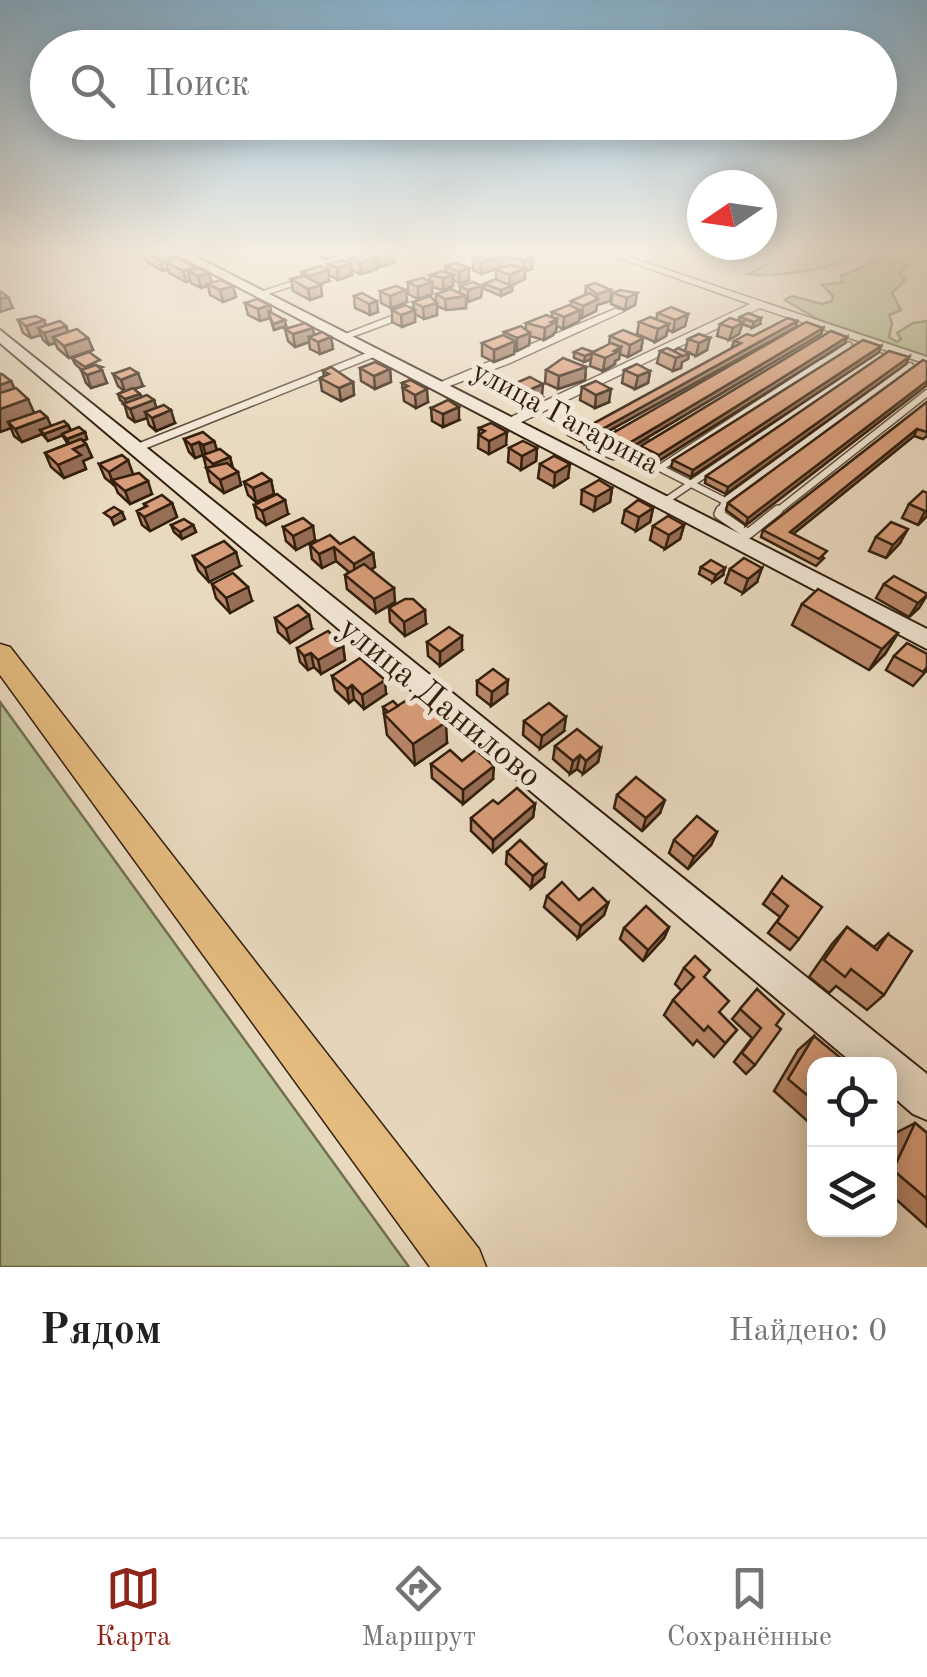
<!DOCTYPE html>
<html lang="ru">
<meta charset="utf-8">
<style>
body{margin:0;font-family:"Old Standard TT",serif;background:#f2f2f2;color:#202124}
.controls{position:absolute;right:30px;bottom:30px;display:grid;overflow:hidden;border-radius:20px;box-shadow:0 5px 25px #0003}
.controls button{width:90px;height:90px;display:grid;place-items:center;padding:0;border:0;border-bottom:2px solid #e0e0e0;background:#fff;color:#202124;font:50px sans-serif}
.compass{position:absolute;left:687px;top:170px;width:90px;height:90px;border-radius:50%;background:#fff;box-shadow:0 5px 25px #0003;rotate:257deg}
.list{margin:0;padding:0;list-style:none}
h2{display:flex;justify-content:space-between;align-items:center;height:130px;margin:0;padding:0 40px;font-size:42px}
h2 small{font-size:32px;font-weight:400;color:#757577}
.icon{flex:none;width:55px;height:55px;fill:none;stroke:currentColor;stroke-width:2;stroke-linecap:round;stroke-linejoin:round}
.map{position:relative;flex:none;width:927px;height:1267px;overflow:hidden}
.search{position:absolute;background:#fff;box-shadow:0 5px 25px #0003;left:30px;right:30px;top:30px;height:110px;display:flex;align-items:center;gap:25px;box-sizing:border-box;padding:0 35px;border-radius:55px;color:#757577;font-size:38px}
.sheet{height:270px;background:#fff}
nav{display:flex;justify-content:space-around;align-items:center;box-sizing:border-box;height:140px;border-top:2px solid #e0e0e0;background:#fff;font-size:28px;color:#757577}
nav a{display:grid;justify-items:center;gap:5px}
nav .on{color:#8f2418}
.map>svg:first-child{display:block}
.green{fill:#b2c095;stroke:#727051;stroke-width:2.5}
.lines{fill:none;stroke-linecap:round;stroke-linejoin:round}
.lane-far2-casing{stroke:#604e3a;stroke-width:8}
.lane-far1-casing{stroke:#604e3a;stroke-width:9}
.lane-casing{stroke:#604e3a;stroke-width:12}
.street-casing{stroke:#604e3a;stroke-width:3}
.secondary-casing{stroke:#331f0d;stroke-width:4}
.primary-casing{stroke:#331f0d;stroke-width:3}
.lane-far2{stroke:#f1e6d5;stroke-width:5}
.lane-far1{stroke:#f1e6d5;stroke-width:6}
.lane{stroke:#f1e6d5;stroke-width:9}
.street{fill:#f1e6d5;fill-rule:evenodd}
.secondary{fill:#f1e6d5;fill-rule:evenodd}
.primary{fill:#e4bc80;fill-rule:evenodd}
.wall{fill:#b98668;stroke:#331f0d;stroke-width:2.5}
.shaded-wall{fill:#966d55;stroke:#331f0d;stroke-width:2.5}
.building{fill:#d79c79;stroke:#331f0d;stroke-width:2.5}
.labels{text-anchor:middle;stroke-width:10;stroke-linejoin:round;paint-order:stroke}
.far-street-label{font-size:30px;fill:#331f0d;stroke:#f1e6d5}
.street-label{font-size:35px;fill:#331f0d;stroke:#f1e6d5}
</style>
<div class="map">
<svg width="927" height="1267" viewBox="0 0 927 1267">
<rect width="100%" height="100%" fill="#e9d9bf"/>
<filter id="stains"><feTurbulence type="fractalNoise" baseFrequency=".002" numOctaves="4"/><feColorMatrix values="0 0 0 0 .2 0 0 0 0 .09 0 0 0 0 .02 0 0 0 .5 -.17"/></filter>
<radialGradient id="worn" r=".72"><stop offset=".6" stop-color="#630" stop-opacity="0"/><stop offset="1" stop-color="#630" stop-opacity=".3"/></radialGradient>
<g class="green">
<path d="M797,251h45l10,6c-22,12 -78,21 -104,17z"/>
<polygon points="883,258 908,266 899,274 906,279 892,293 901,310 889,315 892,323 889,337 897,342 901,339 897,333 913,323 927,321 927,356 819,320 785,300 792,296 822,304 832,301 833,296 822,285 843,282 841,276"/>
<polygon points="0,702 409,1267 0,1267"/>
</g>
<g class="lines">
<defs>
<g id="lane-far2">
<polyline points="817,366 849,345"/>
<polyline points="866,366 880,356"/>
</g>
<g id="lane-far1">
<polyline points="821,363 660,468 725,501 910,366"/>
<polyline points="614,433 590,446 613,456 631,453"/>
<polyline points="649,443 631,453 660,468"/>
<polyline points="664,502 869,363"/>
<polyline points="720,513 725,501"/>
<polyline points="775,513 927,393"/>
</g>
<polyline id="lane" points="721,510 719,514 748,534 778,510"/>
<g id="street">
<polygon points="202,251 216,251 189,260 185,257"/>
<polygon points="386,251 399,251 265,295 257,293"/>
<polygon points="599,251 611,251 927,357 927,364 760,308 515,425 507,425 507,419 750,304"/>
<polygon points="415,307 420,310 419,312 349,338 340,336"/>
<polygon points="615,309 624,311 510,363 444,388 434,385"/>
<polygon points="377,349 383,352 381,354 139,451 134,452 127,448"/>
</g>
<g id="secondary">
<polygon points="170,251 185,251 927,629 927,649"/>
<polygon points="0,330 927,1074 927,1120 913,1114 890,1094 890,1064 854,1064 0,343"/>
</g>
<polygon id="primary" points="0,644 10,647 479,1249 486,1267 430,1267 0,675"/>
</defs>
<use href="#lane-far2" class="lane-far2-casing"/>
<use href="#lane-far1" class="lane-far1-casing"/>
<use href="#lane" class="lane-casing"/>
<use href="#street" class="street-casing"/>
<use href="#secondary" class="secondary-casing"/>
<use href="#primary" class="primary-casing"/>
<use href="#lane-far2" class="lane-far2"/>
<use href="#lane-far1" class="lane-far1"/>
<use href="#lane" class="lane"/>
<use href="#street" class="street"/>
<use href="#secondary" class="secondary"/>
<use href="#primary" class="primary"/>
</g>
<g class="wall">
<polygon points="144,251 173,256 174,259 209,273 212,283 233,286 236,297 223,302 210,295 208,286 201,288 191,283 190,280 186,282 169,273 168,269 163,271 147,262"/>
<polygon points="317,251 338,251 339,255 325,259 317,255"/>
<polygon points="348,251 392,251 394,263 380,267 377,265 377,269 361,274 351,270 352,275 338,280 329,275 328,264 350,264 350,258 370,255 369,251 357,255"/>
<polygon points="515,251 532,269 525,271 525,279 512,285 512,291 501,296 484,289 484,284 496,280 496,270 505,267 502,266 502,255"/>
<polygon points="480,252 499,257 499,268 481,274 473,270 473,259 480,257"/>
<polygon points="456,263 469,280 459,283 453,280 453,286 443,290 432,287 432,294 418,299 408,294 408,282 430,282 430,275 446,272 446,266"/>
<polygon points="302,272 329,281 320,284 322,296 310,300 293,291 291,279 302,276"/>
<polygon points="460,286 482,286 481,297 468,302 466,301 466,308 446,310 437,306 437,315 424,319 415,314 415,322 402,327 392,322 392,310 414,309 413,302 436,303 436,294 460,293"/>
<polygon points="586,286 611,290 610,301 597,305 596,311 582,318 580,317 579,321 563,329 557,326 556,331 554,333 553,335 544,340 530,336 529,345 517,351 514,350 514,354 494,362 482,356 482,343 504,336 504,332 526,330 526,323 552,317 552,312 571,306 571,301 585,295"/>
<polygon points="380,291 407,302 391,308 381,303"/>
<polygon points="362,293 378,312 370,315 355,308 354,296"/>
<polygon points="613,293 637,293 635,305 625,310 611,304"/>
<polygon points="245,303 271,312 286,326 274,330 270,318 260,321 248,315"/>
<polygon points="658,313 688,314 685,326 673,332 668,330 666,336 655,342 637,334 639,322 656,319"/>
<polygon points="740,317 760,324 752,328 742,324 739,334 729,340 717,336 720,324 739,321"/>
<polygon points="18,320 44,320 46,326 66,326 68,332 88,338 93,350 69,358 58,349 55,343 49,345 43,340 41,335 31,338 23,333"/>
<polygon points="797,321 796,327 585,444 568,435 569,429 587,427 734,347 732,347 734,341 753,336"/>
<polygon points="823,328 821,334 623,452 605,443 606,437"/>
<polygon points="285,329 331,337 333,349 320,354 310,349 309,342 295,347 288,341"/>
<polygon points="699,334 707,350 696,356 685,351 688,339"/>
<polygon points="610,336 643,338 641,350 628,357 619,354 619,359 615,361 615,364 603,371 590,366 591,359 584,362 574,358 574,352 593,352 609,345"/>
<polygon points="845,343 657,462 640,453 641,446"/>
<polygon points="660,351 674,351 689,353 688,359 682,362 681,368 673,371 657,363"/>
<polygon points="879,352 691,477 671,467 673,460"/>
<polygon points="909,357 906,364 726,494 705,483 706,476"/>
<polygon points="72,358 102,367 99,368 107,383 91,388 86,383 81,370 82,370 75,364"/>
<polygon points="927,362 927,385 746,525 726,510 728,503"/>
<polygon points="586,367 585,380 558,389 545,383 546,370"/>
<polygon points="360,368 390,369 391,382 375,389 361,381"/>
<polygon points="624,370 650,371 648,383 635,389 622,383"/>
<polygon points="323,371 353,382 354,395 341,401 322,391 320,378 324,376"/>
<polygon points="0,374 11,381 14,388 34,413 51,426 68,425 71,430 85,432 87,439 83,441 86,444 92,457 83,461 86,469 64,478 51,467 45,453 68,444 62,435 48,441 42,434 22,442 14,436 11,428 0,432"/>
<polygon points="113,374 143,386 134,389 141,397 154,400 156,408 175,423 156,431 149,425 147,418 135,422 128,417 124,403 120,400 118,394 124,391 118,386"/>
<polygon points="410,380 428,402 416,408 404,401 402,383"/>
<polygon points="509,386 542,397 521,406 508,399"/>
<polygon points="582,387 609,402 595,408 580,400"/>
<polygon points="927,402 927,436 923,439 914,436 793,534 824,558 816,566 761,537 763,530"/>
<polygon points="431,408 459,420 443,427 432,421"/>
<polygon points="479,428 506,445 489,454 478,448"/>
<polygon points="184,439 214,441 217,450 230,457 233,468 241,485 224,493 210,482 203,455 195,458 189,452"/>
<polygon points="509,448 537,448 536,461 521,470 508,462"/>
<polygon points="99,464 133,474 131,475 152,494 130,504 118,493 115,486 105,478"/>
<polygon points="540,464 568,478 554,487 538,478"/>
<polygon points="271,480 274,494 256,502 248,495 244,482"/>
<polygon points="612,488 610,502 594,511 581,504 582,490"/>
<polygon points="927,493 927,516 918,525 902,518 909,504"/>
<polygon points="172,503 177,517 150,531 142,525 137,511 145,507 144,504"/>
<polygon points="254,505 288,514 266,525 257,518"/>
<polygon points="653,508 650,522 636,531 622,523 625,510"/>
<polygon points="171,525 193,525 196,532 182,539 174,532"/>
<polygon points="684,525 680,539 665,549 650,540 653,526"/>
<polygon points="283,527 315,540 296,550 286,541"/>
<polygon points="876,537 900,543 886,558 869,551"/>
<polygon points="340,544 373,553 375,567 371,570 395,602 376,613 347,589 345,575 349,572 336,561 322,568 312,559 310,545"/>
<polygon points="193,556 240,566 209,582 198,570"/>
<polygon points="701,567 723,575 713,582 699,574"/>
<polygon points="730,569 757,582 743,593 725,583"/>
<polygon points="212,584 252,601 230,613 216,598"/>
<polygon points="884,584 927,594 919,608 909,617 876,598"/>
<polygon points="802,604 898,633 885,654 869,670 792,625"/>
<polygon points="389,608 426,624 405,636 390,622"/>
<polygon points="275,618 312,629 290,643 278,632"/>
<polygon points="427,642 462,650 440,666 428,656"/>
<polygon points="343,646 345,660 321,674 314,667 308,670 300,662 297,648"/>
<polygon points="927,654 927,670 913,686 886,670 894,656"/>
<polygon points="332,676 386,694 364,709 354,699 349,703 335,690"/>
<polygon points="477,681 507,694 491,706 477,695"/>
<polygon points="398,706 447,743 415,765 387,735 383,707"/>
<polygon points="524,721 564,731 540,749 523,735"/>
<polygon points="555,746 601,748 598,762 583,774 577,769 570,774 553,759"/>
<polygon points="462,761 493,779 463,804 432,778 431,764"/>
<polygon points="617,795 660,813 642,831 614,808"/>
<polygon points="498,804 535,804 533,817 493,852 471,831 471,818"/>
<polygon points="717,832 711,845 688,869 669,853 674,840"/>
<polygon points="507,852 544,877 531,888 506,864"/>
<polygon points="782,877 799,939 790,950 768,933 780,917 763,904"/>
<polygon points="547,896 579,900 608,903 604,915 578,938 544,907"/>
<polygon points="669,927 664,938 643,961 620,939 624,928"/>
<polygon points="847,927 874,947 888,934 884,995 867,1010 836,986 829,993 809,977 832,944"/>
<polygon points="684,968 705,978 720,1013 737,1030 714,1057 697,1040 693,1045 664,1015 673,1000 682,991 675,984"/>
<polygon points="757,989 776,1025 755,1065 746,1074 734,1062 752,1038 732,1019"/>
<polygon points="814,1036 814,1127 774,1091 798,1050"/>
<polygon points="915,1123 927,1133 927,1227 890,1194 890,1142 894,1134"/>
</g>
<g class="shaded-wall">
<polygon points="324,251 338,251 339,255 325,259"/>
<polygon points="394,252 394,263 380,267 379,256"/>
<polygon points="173,256 176,267 166,262 168,269 163,271 160,260"/>
<polygon points="499,257 499,268 481,274 481,263"/>
<polygon points="376,258 377,269 361,274 360,263"/>
<polygon points="533,258 532,269 525,271 525,279 510,286 510,275 524,269 524,261"/>
<polygon points="351,264 352,275 338,280 337,268"/>
<polygon points="195,267 198,276 188,271 190,280 186,282 183,271"/>
<polygon points="469,268 469,280 459,283 459,272"/>
<polygon points="328,270 329,281 311,287 309,276"/>
<polygon points="209,273 212,284 201,288 198,276"/>
<polygon points="453,275 453,286 443,290 443,278"/>
<polygon points="432,282 432,294 418,299 418,287"/>
<polygon points="321,285 322,296 310,300 308,289"/>
<polygon points="233,286 236,297 223,302 220,290"/>
<polygon points="482,286 481,297 468,302 468,290"/>
<polygon points="512,286 512,291 501,296 501,290"/>
<polygon points="406,290 407,302 391,308 390,296"/>
<polygon points="611,290 610,301 597,305 596,311 582,318 583,306 597,300 597,294"/>
<polygon points="637,293 635,305 625,310 627,298"/>
<polygon points="466,296 466,308 446,310 445,299"/>
<polygon points="8,297 13,308 0,312 0,299"/>
<polygon points="377,301 378,312 370,315 369,304"/>
<polygon points="437,303 437,315 424,319 423,307"/>
<polygon points="270,305 272,317 268,311 270,318 260,321 258,309"/>
<polygon points="415,310 415,322 402,327 401,315"/>
<polygon points="580,310 579,321 563,329 564,317"/>
<polygon points="688,314 685,326 673,332 675,320"/>
<polygon points="761,318 760,324 752,328 754,322"/>
<polygon points="557,319 556,331 554,333 553,335 544,340 545,328"/>
<polygon points="44,320 48,331 66,326 70,338 53,337 55,343 49,345 44,333 38,328 41,335 31,338 26,326"/>
<polygon points="285,320 286,326 274,330 273,324"/>
<polygon points="797,321 796,327 585,444 586,438"/>
<polygon points="743,322 739,334 729,340 733,328"/>
<polygon points="669,324 666,336 655,342 658,329"/>
<polygon points="313,328 315,340 309,337 309,342 295,347 293,334"/>
<polygon points="823,328 821,334 623,452 624,446"/>
<polygon points="530,333 529,345 517,351 517,338"/>
<polygon points="331,337 333,349 320,354 318,342"/>
<polygon points="847,337 845,343 657,462 659,455"/>
<polygon points="88,338 93,350 69,358 64,346"/>
<polygon points="643,338 641,350 628,357 630,345"/>
<polygon points="710,338 707,350 696,356 699,343"/>
<polygon points="515,341 514,354 494,362 494,350"/>
<polygon points="881,346 879,352 691,477 693,470"/>
<polygon points="621,347 619,359 615,361 615,364 603,371 605,358"/>
<polygon points="592,353 591,359 584,362 585,356"/>
<polygon points="689,353 688,359 682,362 681,368 673,371 676,358"/>
<polygon points="909,357 906,364 726,494 728,487"/>
<polygon points="586,367 585,380 558,389 559,376"/>
<polygon points="390,369 391,382 375,389 374,376"/>
<polygon points="102,370 107,383 91,388 87,375"/>
<polygon points="650,371 648,383 635,389 638,376"/>
<polygon points="138,373 143,386 125,392 121,380"/>
<polygon points="11,381 17,394 0,400 0,385"/>
<polygon points="927,381 927,385 746,525 748,518"/>
<polygon points="353,382 354,395 341,401 339,388"/>
<polygon points="543,384 542,397 521,406 522,393"/>
<polygon points="427,389 428,402 416,408 415,395"/>
<polygon points="611,389 609,402 595,408 596,395"/>
<polygon points="140,394 142,400 127,405 125,399"/>
<polygon points="28,399 37,419 8,422 11,428 0,432 0,409"/>
<polygon points="154,400 158,413 145,412 147,418 135,422 130,409"/>
<polygon points="459,407 459,420 443,427 443,414"/>
<polygon points="171,410 175,423 156,431 152,418"/>
<polygon points="47,417 53,430 40,430 42,434 22,442 15,429"/>
<polygon points="68,425 71,432 48,441 44,434"/>
<polygon points="917,429 914,436 787,539 790,532"/>
<polygon points="85,432 87,439 70,446 67,439"/>
<polygon points="507,432 506,445 489,454 489,441"/>
<polygon points="214,441 218,454 207,459 203,445"/>
<polygon points="199,442 203,455 195,458 191,445"/>
<polygon points="86,444 92,457 83,461 86,469 64,478 58,465 73,449"/>
<polygon points="537,448 536,461 521,470 522,456"/>
<polygon points="230,457 233,470 217,477 213,464"/>
<polygon points="128,460 133,474 117,484 112,480 114,486 109,472"/>
<polygon points="570,464 568,478 554,487 555,473"/>
<polygon points="238,472 241,485 224,493 220,480"/>
<polygon points="271,480 274,494 256,502 253,488"/>
<polygon points="148,481 152,494 130,504 125,491"/>
<polygon points="612,488 610,502 594,511 596,497"/>
<polygon points="285,500 288,514 266,525 262,511"/>
<polygon points="172,503 177,517 150,531 144,517"/>
<polygon points="653,508 650,522 636,531 639,517"/>
<polygon points="927,510 927,516 918,525 925,511"/>
<polygon points="122,512 125,519 114,525 111,518"/>
<polygon points="193,525 196,532 182,539 180,532"/>
<polygon points="684,525 680,539 665,549 669,535"/>
<polygon points="313,526 315,540 296,550 293,536"/>
<polygon points="908,529 900,543 886,558 893,545"/>
<polygon points="334,547 336,561 322,568 319,554"/>
<polygon points="236,552 240,566 209,582 205,568"/>
<polygon points="373,553 375,567 355,578 354,564"/>
<polygon points="725,568 723,575 713,582 716,575"/>
<polygon points="762,568 757,582 743,593 748,579"/>
<polygon points="248,587 252,601 230,613 226,598"/>
<polygon points="394,588 395,602 376,613 374,599"/>
<polygon points="927,595 919,608 909,617 918,603"/>
<polygon points="425,610 426,624 405,636 404,622"/>
<polygon points="309,615 312,629 290,643 286,629"/>
<polygon points="898,633 885,654 869,670 882,649"/>
<polygon points="462,636 462,650 440,666 440,652"/>
<polygon points="343,646 345,660 321,674 318,660"/>
<polygon points="311,653 314,667 308,670 304,656"/>
<polygon points="385,680 386,694 364,709 362,695"/>
<polygon points="508,680 507,694 491,706 492,692"/>
<polygon points="352,685 354,699 349,703 347,689"/>
<polygon points="566,717 564,731 540,749 542,736"/>
<polygon points="446,722 447,743 415,765 413,744"/>
<polygon points="601,748 598,762 583,774 586,761"/>
<polygon points="580,755 577,769 570,774 573,761"/>
<polygon points="494,766 493,779 463,804 463,790"/>
<polygon points="665,800 660,813 642,831 646,818"/>
<polygon points="535,804 533,817 493,852 493,840"/>
<polygon points="717,832 711,845 688,869 694,857"/>
<polygon points="546,865 544,877 531,888 533,876"/>
<polygon points="608,903 604,915 578,938 581,926"/>
<polygon points="669,927 664,938 643,961 648,950"/>
</g>
<g class="building">
<polygon points="144,251 164,251 173,256 160,260"/>
<polygon points="369,251 392,251 394,252 379,256"/>
<polygon points="483,251 491,251 499,257 481,263 473,259 487,255 480,252"/>
<polygon points="512,251 515,251 533,258 524,261 502,255"/>
<polygon points="366,253 376,258 360,263 350,258"/>
<polygon points="178,258 195,267 183,271 166,262"/>
<polygon points="342,260 351,264 337,268 328,264"/>
<polygon points="456,263 469,268 459,272 446,266"/>
<polygon points="509,265 525,268 510,275 496,270"/>
<polygon points="320,266 328,270 309,276 302,272"/>
<polygon points="199,268 209,273 198,276 188,271"/>
<polygon points="443,271 453,275 443,278 430,275"/>
<polygon points="304,276 321,285 308,289 291,279"/>
<polygon points="422,278 432,282 418,287 408,282"/>
<polygon points="495,279 512,286 501,290 484,284"/>
<polygon points="221,280 233,286 220,290 207,284"/>
<polygon points="473,282 482,286 468,290 460,286"/>
<polygon points="595,283 611,290 597,294 586,286"/>
<polygon points="396,286 406,290 390,296 380,291"/>
<polygon points="451,289 466,296 445,299 436,294"/>
<polygon points="620,290 637,293 627,298 613,293"/>
<polygon points="0,291 8,297 0,299"/>
<polygon points="362,293 377,301 369,304 354,296"/>
<polygon points="590,293 598,299 583,306 571,301"/>
<polygon points="430,296 437,303 423,307 413,302"/>
<polygon points="257,299 270,305 258,309 245,303"/>
<polygon points="405,305 415,310 401,315 392,310"/>
<polygon points="569,305 580,310 564,317 552,312"/>
<polygon points="671,307 688,314 675,320 658,313"/>
<polygon points="268,311 285,320 273,324"/>
<polygon points="748,313 761,318 754,322 740,317"/>
<polygon points="546,315 557,319 551,322 554,323 545,328 526,323"/>
<polygon points="36,316 44,320 26,326 18,320"/>
<polygon points="650,317 669,324 658,329 639,322"/>
<polygon points="730,318 743,322 733,328 720,324"/>
<polygon points="788,318 797,321 586,438 569,429 580,423 587,427 741,343 734,341 747,334 753,336"/>
<polygon points="60,321 66,326 44,333 38,328"/>
<polygon points="806,322 823,328 624,446 606,437"/>
<polygon points="305,323 313,328 293,334 285,329"/>
<polygon points="521,326 530,333 517,338 504,332"/>
<polygon points="77,329 88,338 64,346 53,337"/>
<polygon points="623,330 643,338 630,345 610,336"/>
<polygon points="831,331 847,337 659,455 641,446"/>
<polygon points="322,332 331,337 318,342 309,337"/>
<polygon points="699,334 710,338 699,343 688,339"/>
<polygon points="503,335 515,341 494,350 482,343"/>
<polygon points="863,340 881,346 693,470 673,460"/>
<polygon points="611,343 621,347 614,351 617,352 605,358 592,353"/>
<polygon points="582,348 593,352 585,356 574,352"/>
<polygon points="667,348 683,355 676,358 660,351"/>
<polygon points="678,348 689,353 683,356 674,351"/>
<polygon points="889,351 909,357 728,487 706,476"/>
<polygon points="89,352 100,360 85,367 72,358"/>
<polygon points="563,358 586,367 559,376 546,370"/>
<polygon points="923,360 927,362 927,381 748,518 728,503"/>
<polygon points="375,362 390,369 374,376 360,368"/>
<polygon points="637,364 650,371 638,376 624,370"/>
<polygon points="96,365 102,370 87,375 81,370"/>
<polygon points="331,367 353,382 339,388 320,378 329,374 323,371"/>
<polygon points="130,368 138,373 121,380 113,374"/>
<polygon points="0,374 2,374 11,381 0,385"/>
<polygon points="530,377 543,384 522,393 509,386"/>
<polygon points="410,380 427,389 415,395 403,388 408,386 402,383"/>
<polygon points="596,381 611,389 596,395 582,387"/>
<polygon points="16,388 28,399 0,409 0,393"/>
<polygon points="133,388 140,394 125,399 118,394"/>
<polygon points="147,395 154,400 130,409 123,404"/>
<polygon points="448,400 459,407 443,414 431,408"/>
<polygon points="927,402 927,432 917,429 790,532 827,551 819,559 763,530"/>
<polygon points="164,405 171,410 152,418 145,412"/>
<polygon points="40,411 47,417 15,429 8,422"/>
<polygon points="64,421 68,425 44,434 40,430"/>
<polygon points="491,423 507,432 489,441 479,435 485,431 479,428"/>
<polygon points="79,427 85,432 67,439 62,434"/>
<polygon points="203,432 214,441 203,445 199,442 191,445 184,439"/>
<polygon points="81,439 86,444 73,449 81,455 58,465 45,453"/>
<polygon points="523,441 537,448 522,456 509,448"/>
<polygon points="220,449 230,457 213,464 203,455"/>
<polygon points="122,455 128,460 109,472 99,464"/>
<polygon points="554,456 570,464 555,473 540,464"/>
<polygon points="227,463 238,472 220,480 206,468"/>
<polygon points="139,473 148,481 125,491 112,480"/>
<polygon points="262,473 271,480 253,488 244,482"/>
<polygon points="599,480 612,488 596,497 582,490"/>
<polygon points="923,491 927,493 927,510 925,511 909,504"/>
<polygon points="277,494 285,500 262,511 254,505"/>
<polygon points="162,495 172,503 144,517 137,511 147,506 144,504"/>
<polygon points="638,500 653,508 639,517 625,510"/>
<polygon points="114,507 122,512 111,518 104,513"/>
<polygon points="668,516 684,525 669,535 653,526"/>
<polygon points="303,518 313,526 293,536 283,527"/>
<polygon points="184,519 193,525 180,532 171,525"/>
<polygon points="891,522 908,529 893,545 876,537"/>
<polygon points="330,535 340,544 354,537 373,553 354,564 334,547 319,554 310,545"/>
<polygon points="224,541 236,552 205,568 193,556"/>
<polygon points="744,558 762,568 748,579 730,569"/>
<polygon points="711,560 725,568 716,575 701,567"/>
<polygon points="364,564 394,588 374,599 345,575"/>
<polygon points="233,573 248,587 226,598 212,584"/>
<polygon points="894,576 927,594 927,595 918,603 884,584"/>
<polygon points="818,589 898,633 882,649 802,604"/>
<polygon points="405,599 413,599 425,610 404,622 389,608"/>
<polygon points="298,605 309,615 286,629 275,618"/>
<polygon points="449,627 462,636 440,652 427,642"/>
<polygon points="328,631 343,646 318,660 311,653 304,656 297,648"/>
<polygon points="907,643 927,654 927,667 923,672 894,656"/>
<polygon points="360,658 385,680 362,695 352,685 347,689 332,676"/>
<polygon points="493,669 508,680 492,692 477,681"/>
<polygon points="417,694 446,722 413,744 384,714"/>
<polygon points="393,701 398,706 388,712 383,707"/>
<polygon points="549,703 566,717 542,736 524,721"/>
<polygon points="577,729 601,748 586,761 580,755 573,761 555,746"/>
<polygon points="450,750 462,761 476,750 494,766 463,790 431,764"/>
<polygon points="636,777 665,800 646,818 617,795"/>
<polygon points="517,788 535,804 493,840 471,818 493,800 498,804"/>
<polygon points="697,816 717,832 694,857 674,840"/>
<polygon points="520,840 546,865 533,876 507,852"/>
<polygon points="782,877 822,907 799,939 777,922 788,906 771,892"/>
<polygon points="562,882 579,900 593,888 608,903 581,926 547,896"/>
<polygon points="646,906 669,927 648,950 624,928"/>
<polygon points="847,927 877,950 888,934 912,951 884,995 851,969 845,977 824,960"/>
<polygon points="695,956 710,970 704,977 729,1001 719,1012 737,1030 725,1043 708,1026 704,1031 673,1000 694,977 684,968"/>
<polygon points="757,989 784,1014 776,1025 781,1029 755,1065 742,1053 761,1028 740,1009"/>
<polygon points="814,1036 848,1064 814,1064 814,1101 788,1079"/>
<polygon points="915,1123 927,1133 927,1199 893,1170"/>
</g>
<linearGradient id="sky" x2="0" y2="1"><stop stop-color="#88b6d5"/><stop offset="0.59" stop-color="#f5eee2"/><stop offset="1" stop-color="#f5eee2" stop-opacity="0"/></linearGradient>
<rect width="927" height="428" fill="url(#sky)"/>
<g class="labels">
<g class="far-street-label">
<text transform="translate(566 417) rotate(28)" y="10">улица Гагарина</text>
</g>
<g class="street-label">
<text transform="translate(441 701) rotate(39)" y="12">улица Данилово</text>
</g>
</g>
<rect width="100%" height="100%" filter="url(#stains)"/>
<rect width="100%" height="100%" fill="url(#worn)"/>
</svg>
<div class="controls">
<button><svg class="icon" aria-label="locate" viewBox="0 0 24 24"><circle cx="12" cy="12" r="6"/><path d="M12 2v4M12 18v4M2 12h4M18 12h4"/></svg></button>
<button><svg class="icon" aria-label="layers" viewBox="0 0 24 24"><path d="M12 4l9 5-9 5-9-5zM3 14l9 5 9-5"/></svg></button>
</div>
<svg class="compass" viewBox="-18 -18 36 36"><path d="M0-13l5 13h-10z" fill="#e53935"/><path d="M0 13l5-13h-10z" fill="#757577"/></svg>
<div class="search"><svg class="icon" aria-label="search" viewBox="0 0 24 24"><circle cx="10" cy="10" r="6"/><path d="M15 15l6 6"/></svg>Поиск</div>
</div>
<section class="sheet">
<h2>Рядом<small>Найдено: 0</small></h2>
<ul class="list">
</ul>
</section>
<nav>
<a class="on"><svg class="icon" aria-label="map" viewBox="0 0 24 24"><path d="M3 6l6-2 6 2 6-2v14l-6 2-6-2-6 2zM9 4v14M15 6v14"/></svg>Карта</a>
<a><svg class="icon" aria-label="directions" viewBox="0 0 24 24"><path d="M12 3l9 9-9 9-9-9zM9 14v-3h6M13 9l2 2-2 2"/></svg>Маршрут</a>
<a><svg class="icon" aria-label="saved" viewBox="0 0 24 24"><path d="M7 4h10v16l-5-4-5 4z"/></svg>Сохранённые</a>
</nav>
